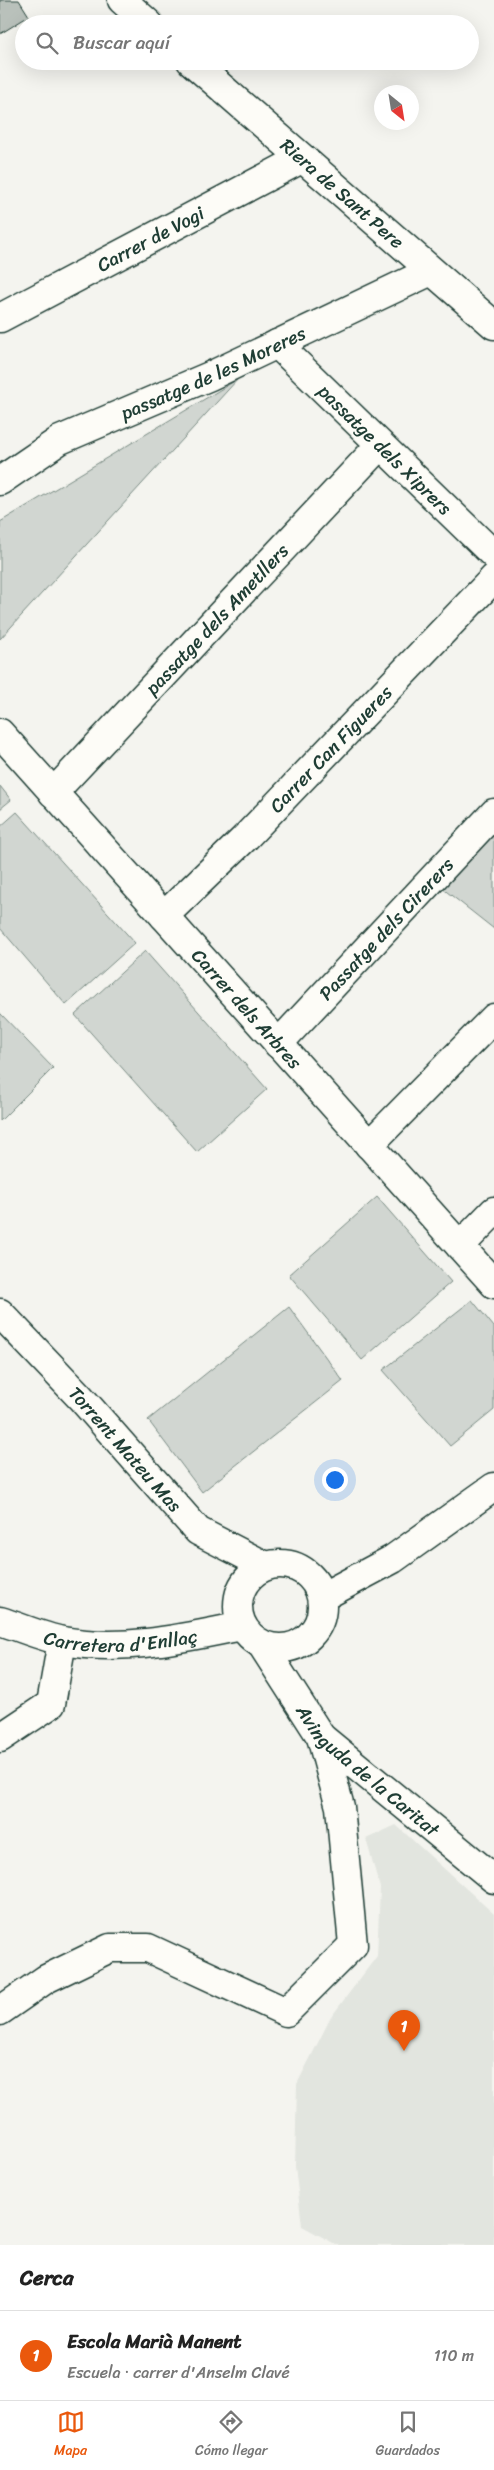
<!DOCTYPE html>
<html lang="es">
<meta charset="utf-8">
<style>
body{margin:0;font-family:Sriracha,sans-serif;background:#f6f6f6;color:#222}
.compass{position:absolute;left:374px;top:85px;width:45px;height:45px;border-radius:50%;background:#fff;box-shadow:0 5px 20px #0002;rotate:150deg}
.you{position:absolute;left:334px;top:1479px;width:18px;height:18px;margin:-12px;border:4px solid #fff;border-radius:50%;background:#1a73e8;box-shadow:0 0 0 8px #1a73e833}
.badge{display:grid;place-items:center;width:32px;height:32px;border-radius:50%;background:#ea580c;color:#fff;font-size:16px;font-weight:700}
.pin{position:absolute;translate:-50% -41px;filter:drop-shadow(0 1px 2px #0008)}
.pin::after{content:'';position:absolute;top:26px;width:18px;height:15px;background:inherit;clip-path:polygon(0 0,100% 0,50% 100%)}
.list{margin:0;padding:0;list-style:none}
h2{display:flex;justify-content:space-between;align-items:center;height:65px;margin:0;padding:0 20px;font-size:21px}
h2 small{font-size:16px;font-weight:400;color:#767676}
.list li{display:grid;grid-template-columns:32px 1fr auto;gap:15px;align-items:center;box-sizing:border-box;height:90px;padding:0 20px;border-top:1px solid #e0e0e0}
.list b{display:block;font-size:19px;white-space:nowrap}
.list p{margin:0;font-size:16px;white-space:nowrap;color:#767676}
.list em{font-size:16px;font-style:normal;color:#767676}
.icon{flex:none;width:28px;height:28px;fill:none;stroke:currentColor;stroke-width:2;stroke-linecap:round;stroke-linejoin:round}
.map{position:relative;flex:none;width:494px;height:2245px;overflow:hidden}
.search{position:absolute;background:#fff;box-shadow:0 5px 20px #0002;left:15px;right:15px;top:15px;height:55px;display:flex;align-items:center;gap:12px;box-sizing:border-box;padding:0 18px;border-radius:28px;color:#767676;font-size:19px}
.sheet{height:155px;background:#fff}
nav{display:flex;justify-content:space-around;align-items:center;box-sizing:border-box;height:70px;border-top:1px solid #e0e0e0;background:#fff;font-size:14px;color:#767676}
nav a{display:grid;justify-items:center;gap:2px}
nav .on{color:#ea580c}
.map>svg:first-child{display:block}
.built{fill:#e2e5df}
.green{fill:#d1d6d1;stroke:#788a82}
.building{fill:#b9c1bb;stroke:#1f3d34}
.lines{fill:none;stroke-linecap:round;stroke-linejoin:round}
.minor-casing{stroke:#1f3d34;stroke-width:31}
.minor{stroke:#fdfcf7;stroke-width:28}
.labels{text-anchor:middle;stroke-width:4;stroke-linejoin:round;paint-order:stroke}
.street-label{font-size:19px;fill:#1f3d34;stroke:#fdfcf7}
</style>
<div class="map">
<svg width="494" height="2245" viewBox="0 0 494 2245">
<rect width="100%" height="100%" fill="#f4f4ef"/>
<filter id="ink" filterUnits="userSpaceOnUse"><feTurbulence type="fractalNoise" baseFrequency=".02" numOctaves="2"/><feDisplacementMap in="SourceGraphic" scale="10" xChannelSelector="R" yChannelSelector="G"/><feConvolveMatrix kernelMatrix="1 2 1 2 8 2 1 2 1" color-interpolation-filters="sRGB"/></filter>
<g filter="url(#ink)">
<polygon class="built" points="396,1825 494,1914 494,2245 337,2245 302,2226 295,2166 297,2084 331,2017 377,1956 380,1888 366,1839"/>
<g class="green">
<polygon points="238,379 0,639 0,522"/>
<polygon points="0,786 11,800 0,809"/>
<polygon points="17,812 135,943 66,1005 0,928 0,827"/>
<polygon points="494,833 494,929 442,888"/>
<polygon points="145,951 267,1089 197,1152 75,1015"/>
<polygon points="0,1013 53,1068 0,1121"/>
<polygon points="377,1197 451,1282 362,1360 289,1275"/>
<polygon points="472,1300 494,1327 494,1410 450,1446 383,1370"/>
<polygon points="289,1307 343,1381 202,1492 148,1420"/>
</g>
<polygon class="building" points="0,0 19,0 29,16 0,34"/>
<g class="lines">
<defs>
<g id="minor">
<polyline points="122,0 149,24"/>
<path id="s1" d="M191,61l303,264"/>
<path id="s2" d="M0,318l301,-159"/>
<path id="s3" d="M277,344l217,211"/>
<path id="s4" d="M0,481l60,-41 150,-64 221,-105"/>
<path id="s5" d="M0,733l494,551"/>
<path id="s6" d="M53,793l327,-348"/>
<path id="s7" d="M164,916l80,-77 250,-261"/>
<path id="s8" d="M278,1044l216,-231"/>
<polyline points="369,1145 494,1018"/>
<polyline points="460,1246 494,1211"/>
<path id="s9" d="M0,1313l81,85 117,133 68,35"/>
<circle cx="280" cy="1606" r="42"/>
<polyline points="322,1597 393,1559 494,1487"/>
<path id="s10" d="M0,1621c20,6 42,16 63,20 61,11 120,-3 179,-15"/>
<path id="s11" d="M262,1645l59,92 173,142"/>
<polyline points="0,1738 51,1704 62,1641"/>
<polyline points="0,2011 46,1979 110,1948 148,1948 286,2012 353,1945 340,1807 321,1737"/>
</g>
</defs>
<use href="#minor" class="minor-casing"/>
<use href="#minor" class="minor"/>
</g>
</g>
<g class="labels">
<g class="street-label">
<text dy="7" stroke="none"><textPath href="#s1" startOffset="201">Riera de Sant Pere</textPath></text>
<text dy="7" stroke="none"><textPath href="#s2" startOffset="170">Carrer de Vogi</textPath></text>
<text dy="7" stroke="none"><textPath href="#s4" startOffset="240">passatge de les Moreres</textPath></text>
<text dy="7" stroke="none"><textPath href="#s3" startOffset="151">passatge dels Xiprers</textPath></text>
<text dy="7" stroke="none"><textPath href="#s6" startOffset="239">passatge dels Ametllers</textPath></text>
<text dy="7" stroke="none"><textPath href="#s7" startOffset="236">Carrer Can Figueres</textPath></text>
<text dy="7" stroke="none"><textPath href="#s8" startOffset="158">Passatge dels Cirerers</textPath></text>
<text dy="7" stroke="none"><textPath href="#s5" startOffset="370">Carrer dels Arbres</textPath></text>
<text dy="7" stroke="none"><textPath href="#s9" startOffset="185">Torrent Mateu Mas</textPath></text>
<text dy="7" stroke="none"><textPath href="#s10" startOffset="124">Carretera d'Enllaç</textPath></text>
<text dy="7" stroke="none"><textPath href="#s11" startOffset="166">Avinguda de la Caritat</textPath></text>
</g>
</g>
</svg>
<svg class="compass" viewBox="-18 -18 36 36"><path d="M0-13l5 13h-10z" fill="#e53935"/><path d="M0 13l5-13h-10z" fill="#767676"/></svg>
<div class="you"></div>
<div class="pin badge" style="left:404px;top:2051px">1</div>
<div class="search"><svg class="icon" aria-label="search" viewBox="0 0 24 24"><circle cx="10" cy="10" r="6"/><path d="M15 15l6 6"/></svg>Buscar aquí</div>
</div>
<section class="sheet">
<h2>Cerca<small></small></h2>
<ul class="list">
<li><span class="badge">1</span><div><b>Escola Marià Manent</b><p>Escuela · carrer d'Anselm Clavé</p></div><em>110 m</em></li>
</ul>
</section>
<nav>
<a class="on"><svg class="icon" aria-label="map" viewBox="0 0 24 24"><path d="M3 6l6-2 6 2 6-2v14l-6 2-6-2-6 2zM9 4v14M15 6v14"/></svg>Mapa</a>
<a><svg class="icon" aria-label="directions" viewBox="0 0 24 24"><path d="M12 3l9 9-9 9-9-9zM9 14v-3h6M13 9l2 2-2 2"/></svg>Cómo llegar</a>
<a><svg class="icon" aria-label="saved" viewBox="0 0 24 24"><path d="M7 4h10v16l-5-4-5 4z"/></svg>Guardados</a>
</nav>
